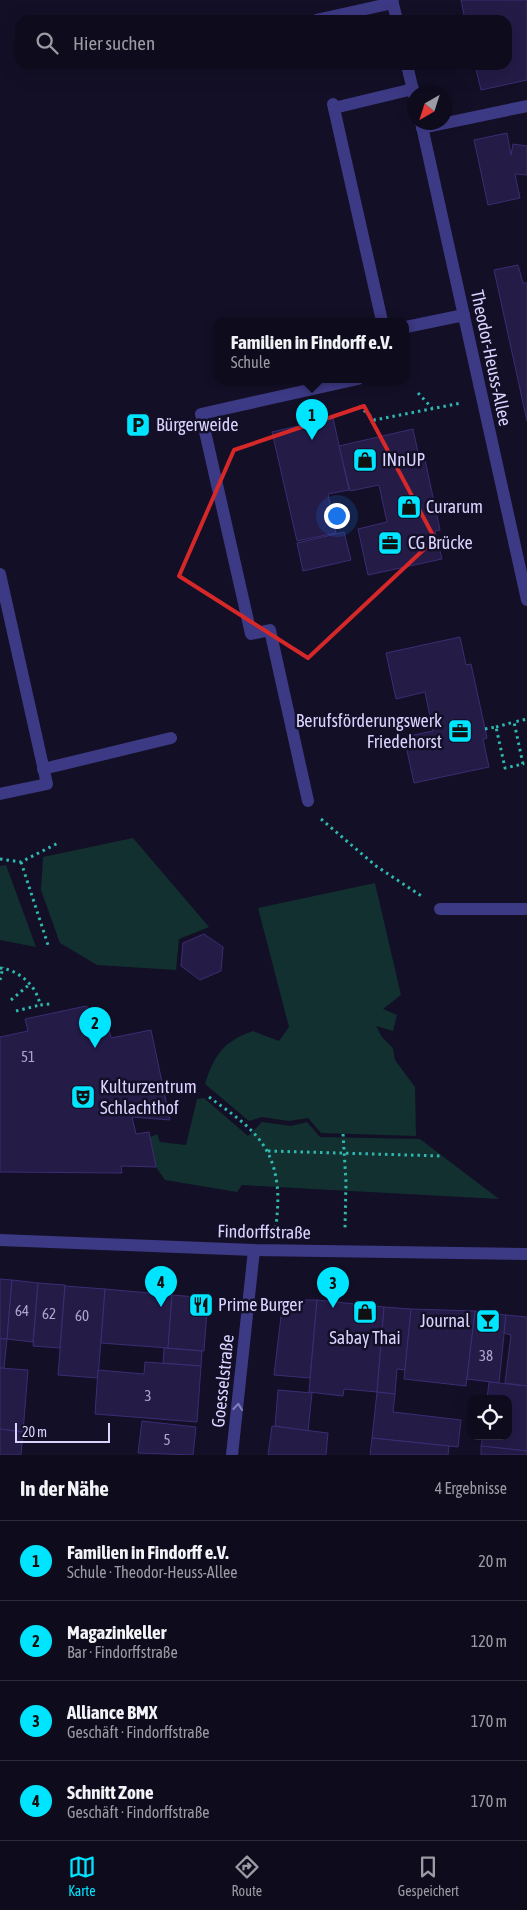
<!DOCTYPE html>
<html lang="de">
<meta charset="utf-8">
<style>
body{margin:0;font-family:"Asap Condensed",sans-serif;background:#1c1929;color:#f1f3f6}
.controls{position:absolute;right:15px;bottom:15px;display:grid;overflow:hidden;border-radius:10px;box-shadow:0 5px 20px #0002}
.controls button{width:45px;height:45px;display:grid;place-items:center;padding:0;border:0;border-bottom:1px solid #2e2b3b;background:#0e0b1c;color:#f1f3f6;font:25px sans-serif}
.compass{position:absolute;left:407px;top:85px;width:45px;height:45px;border-radius:50%;background:#0e0b1c;box-shadow:0 5px 20px #0002;rotate:219deg}
.scale{position:absolute;left:15px;bottom:12px;width:95px;box-sizing:border-box;padding-left:5px;border:2px solid #d9d4ff;border-top:0;font-size:14px;line-height:18px;white-space:nowrap;color:#d9d4ff;-webkit-text-stroke:4px #130f26;paint-order:stroke}
.you{position:absolute;left:336px;top:515px;width:18px;height:18px;margin:-12px;border:4px solid #fff;border-radius:50%;background:#1a73e8;box-shadow:0 0 0 8px #1a73e833}
.badge{display:grid;place-items:center;width:32px;height:32px;border-radius:50%;background:#00e5ff;color:#111;font-size:16px;font-weight:700}
.pin{position:absolute;translate:-50% -41px;filter:drop-shadow(0 1px 2px #0008)}
.pin::after{content:'';position:absolute;top:26px;width:18px;height:15px;background:inherit;clip-path:polygon(0 0,100% 0,50% 100%)}
.popup{position:absolute;left:214px;top:318px;width:195px;height:65px;box-sizing:border-box;display:grid;place-content:center;border-radius:10px;background:#0e0b1c;filter:drop-shadow(0 1px 4px #0005);font-size:16px;white-space:nowrap;color:#9b9ba3}
.popup b{font-size:19px;color:#f1f3f6}
.popup::after{content:'';position:absolute;left:50%;top:100%;margin-left:-10px;border:10px solid transparent;border-top-color:#0e0b1c}
.list{margin:0;padding:0;list-style:none}
h2{display:flex;justify-content:space-between;align-items:center;height:65px;margin:0;padding:0 20px;font-size:21px}
h2 small{font-size:16px;font-weight:400;color:#9b9ba3}
.list li{display:grid;grid-template-columns:32px 1fr auto;gap:15px;align-items:center;box-sizing:border-box;height:80px;padding:0 20px;border-top:1px solid #2e2b3b}
.list b{display:block;font-size:19px;white-space:nowrap}
.list p{margin:0;font-size:16px;white-space:nowrap;color:#9b9ba3}
.list em{font-size:16px;font-style:normal;color:#9b9ba3}
.icon{flex:none;width:28px;height:28px;fill:none;stroke:currentColor;stroke-width:2;stroke-linecap:round;stroke-linejoin:round}
.map{position:relative;flex:none;width:527px;height:1455px;overflow:hidden}
.search{position:absolute;background:#0e0b1c;box-shadow:0 5px 20px #0002;left:15px;right:15px;top:15px;height:55px;display:flex;align-items:center;gap:12px;box-sizing:border-box;padding:0 18px;border-radius:15px;color:#9b9ba3;font-size:19px}
.sheet{height:385px;background:#0e0b1c}
nav{display:flex;justify-content:space-around;align-items:center;box-sizing:border-box;height:70px;border-top:1px solid #2e2b3b;background:#0e0b1c;font-size:14px;color:#9b9ba3}
nav a{display:grid;justify-items:center;gap:2px}
nav .on{color:#00e5ff}
.map>svg:first-child{display:block}
.green{fill:#12302f}
.building{fill:#241b47;stroke:#3b2d73}
.lines{fill:none;stroke-linecap:round;stroke-linejoin:round}
.path{stroke:#2fb8b0;stroke-width:3;stroke-dasharray:2.5 4;stroke-linecap:butt}
.service{stroke:#3d3a85;stroke-width:12}
.minor{stroke:#3d3a85;stroke-width:12}
.tertiary{stroke:#3d3a85;stroke-width:12}
.oneway{stroke:#837fbc}
.marked{fill:none;stroke:#d62828;stroke-width:4;stroke-linejoin:round}
.labels{text-anchor:middle;stroke-width:5;stroke-linejoin:round;paint-order:stroke}
.number-label{font-size:15px;fill:#aca6d1}
.street-label{font-size:18px;fill:#d9d4ff;stroke:#130f26}
.poi-label{font-size:18px;fill:#d9d4ff;stroke:#130f26;text-anchor:start}
</style>
<div class="map">
<svg width="527" height="1455" viewBox="0 0 527 1455">
<rect width="100%" height="100%" fill="#130f26"/>
<g class="green">
<polygon points="133,838 209,927 179,939 176,970 97,965 60,943 41,890 43,857"/>
<polygon points="6,865 36,947 0,940 0,866"/>
<path d="M375,883l26,112 -18,14 14,6 -4,16 -17,-5 6,11 11,11 2,12 20,27 1,49 -95,-3 -13,-15 -19,3 -27,-4 -13,4 -44,-37c9,-29 19,-43 48,-53l26,10 10,-14 -31,-119z"/>
<polygon points="204,1098 248,1136 262,1122 291,1126 307,1122 320,1137 420,1139 499,1199 242,1185 237,1192 165,1180 156,1167 150,1137 157,1134 160,1142 186,1145 197,1099"/>
</g>
<g class="building">
<polygon points="461,0 527,0 527,80 481,90 475,65 507,65 507,20 465,20"/>
<polygon points="507,133 511,155 513,144 527,146 527,175 515,174 520,198 488,205 474,140"/>
<polygon points="518,265 523,283 527,283 527,421 494,270"/>
<polygon points="333,418 349,490 328,494 336,533 297,541 272,432"/>
<polygon points="413,429 419,457 424,455 440,530 435,531 442,559 368,575 358,529 387,522 379,485 350,491 339,446"/>
<polygon points="344,532 351,560 303,571 297,543"/>
<polygon points="460,637 466,665 471,664 487,738 483,739 489,767 414,783 404,737 433,731 425,692 396,699 386,653"/>
<polygon points="204,934 223,947 221,971 200,980 181,966 183,943"/>
<polygon points="86,1006 99,1017 106,1015 111,1038 151,1030 170,1120 132,1117 136,1134 149,1132 156,1167 121,1166 122,1173 0,1172 0,1037 28,1031 25,1019"/>
<polygon points="0,1279 12,1280 7,1339 0,1339"/>
<polygon points="12,1280 38,1283 33,1342 7,1339"/>
<polygon points="38,1283 65,1285 60,1348 33,1346"/>
<polygon points="65,1286 105,1289 98,1378 58,1375"/>
<polygon points="105,1289 172,1295 168,1348 101,1343"/>
<polygon points="172,1295 208,1298 204,1351 168,1348"/>
<polygon points="283,1300 317,1300 310,1378 274,1375"/>
<polygon points="317,1300 384,1307 377,1392 344,1389 343,1396 309,1392"/>
<polygon points="384,1307 411,1309 405,1370 397,1369 395,1394 377,1392"/>
<polygon points="411,1309 475,1311 466,1386 404,1379"/>
<polygon points="475,1311 506,1315 499,1383 467,1379"/>
<polygon points="506,1315 527,1317 527,1386 505,1383 511,1335 504,1333"/>
<polygon points="0,1339 7,1339 4,1368 0,1368"/>
<polygon points="164,1348 202,1351 201,1366 163,1363"/>
<polygon points="145,1362 201,1366 197,1422 95,1414 98,1370 144,1374"/>
<polygon points="0,1368 28,1370 23,1432 0,1429"/>
<polygon points="489,1382 527,1386 527,1451 481,1446 483,1436 508,1436 508,1399 487,1399"/>
<polygon points="278,1390 312,1393 308,1431 275,1426"/>
<polygon points="377,1392 395,1394 393,1412 461,1420 458,1447 372,1438"/>
<polygon points="142,1421 196,1427 193,1455 138,1453"/>
<polygon points="272,1426 328,1433 326,1455 268,1455"/>
<polygon points="0,1429 23,1432 21,1455 0,1455"/>
<polygon points="372,1438 449,1446 448,1455 370,1455"/>
<polygon points="481,1446 527,1451 527,1455 481,1455"/>
</g>
<g class="lines">
<g class="path">
<polyline points="418,393 432,408"/>
<polyline points="359,406 375,420 461,403"/>
<polyline points="496,727 514,722"/>
<polyline points="485,729 496,727 505,768 523,764 514,722 527,719"/>
<polyline points="321,819 376,866 423,897"/>
<polyline points="0,859 21,862 60,842"/>
<polyline points="21,862 48,945"/>
<path d="M0,968c19,2 37,18 40,37l10,-1"/>
<polyline points="0,980 3,967"/>
<polyline points="11,1000 30,984"/>
<polyline points="16,1011 40,1005"/>
<path d="M209,1097c34,25 63,42 68,88 2,14 0,29 -1,43"/>
<polyline points="343,1134 346,1182 345,1228"/>
<polyline points="268,1151 443,1156"/>
</g>
<g class="service">
<polyline points="316,20 393,3"/>
<polyline points="333,104 382,321"/>
<polyline points="334,108 413,89"/>
<polyline points="422,128 527,106"/>
<polyline points="406,327 464,315"/>
<polyline points="0,574 47,784 0,794"/>
<polyline points="43,769 171,738"/>
<polyline points="308,801 270,630 251,634 201,414 358,379"/>
<polyline points="440,909 527,909"/>
</g>
<polyline class="minor" points="232,1455 254,1250"/>
<g class="tertiary">
<polyline points="392,0 397,20"/>
<polyline points="407,65 414,95"/>
<polyline points="421,122 527,600"/>
<polyline points="0,1240 254,1250 527,1254"/>
</g>
</g>
<defs><path id="oneway-chevron" d="M-2-3.5L2.5 0L-2 3.5" fill="none" stroke-width="1.6" stroke-linecap="round" stroke-linejoin="round" transform="scale(1.25)"/></defs>
<use class="oneway" href="#oneway-chevron" transform="translate(238 1407) rotate(-84)"/>
<path class="marked" d="M364,406l71,133 -127,119 -129,-82 55,-126z"/>
<defs>
<symbol id="parking-square" viewBox="-11 -11 22 22"><rect x="-9" y="-9" width="18" height="18" rx="4" fill="#00e5ff" stroke="#130f26"/><path d="M-3.5-5.5H1a3.5 3.5 0 0 1 0 7H-1V5.5H-3.5ZM-1-3.4V-.6H.8a1.4 1.4 0 0 0 0-2.8Z" fill="#111"/></symbol>
<symbol id="shop-square" viewBox="-11 -11 22 22"><rect x="-9" y="-9" width="18" height="18" rx="4" fill="#00e5ff" stroke="#130f26"/><path d="M-5-2.5h2.3a2.7 3.5 0 0 1 5.4 0H5L5.5 6h-11ZM-1.5-2.5h3a1.5 2.3 0 0 0-3 0Z" fill="#111"/></symbol>
<symbol id="office-square" viewBox="-11 -11 22 22"><rect x="-9" y="-9" width="18" height="18" rx="4" fill="#00e5ff" stroke="#130f26"/><path d="M-6-3h4V-5.5h4V-3h4V5H-6ZM-1-4.5V-3h2v-1.5ZM-6 0V1H6V0Z" fill="#111"/></symbol>
<symbol id="theatre-square" viewBox="-11 -11 22 22"><rect x="-9" y="-9" width="18" height="18" rx="4" fill="#00e5ff" stroke="#130f26"/><path d="M-5-5.5Q0-4 5-5.5V0Q5 5 0 6Q-5 5-5 0ZM-3.3-2.5H-1v1.5H-3.3ZM1-2.5H3.3v1.5H1ZM-2.8 1Q0 5.5 2.8 1Z" fill="#111"/></symbol>
<symbol id="restaurant-square" viewBox="-11 -11 22 22"><rect x="-9" y="-9" width="18" height="18" rx="4" fill="#00e5ff" stroke="#130f26"/><path d="M-5-6h1v4h1v-4h1v4h1v-4h1v5L-1.5 .5V6h-2V.5L-5-1ZM5-6V6H3V1.5H1.5Q1.5-4 5-6Z" fill="#111"/></symbol>
<symbol id="bar-square" viewBox="-11 -11 22 22"><rect x="-9" y="-9" width="18" height="18" rx="4" fill="#00e5ff" stroke="#130f26"/><path d="M-6-5H6L.8 .8V4.5H3.5V6h-7V4.5H-.8V.8Z" fill="#111"/></symbol>
</defs>
<g fill-rule="evenodd">
<use href="#parking-square" x="124" y="411" width="28" height="28"/>
<use href="#shop-square" x="351" y="446" width="28" height="28"/>
<use href="#shop-square" x="395" y="493" width="28" height="28"/>
<use href="#office-square" x="376" y="529" width="28" height="28"/>
<use href="#office-square" x="446" y="717" width="28" height="28"/>
<use href="#theatre-square" x="69" y="1083" width="28" height="28"/>
<use href="#restaurant-square" x="187" y="1291" width="28" height="28"/>
<use href="#shop-square" x="351" y="1298" width="28" height="28"/>
<use href="#bar-square" x="474" y="1307" width="28" height="28"/>
</g>
<g class="labels">
<g class="number-label">
<text x="28" y="1062">51</text>
<text x="22" y="1316">64</text>
<text x="49" y="1319">62</text>
<text x="82" y="1321">60</text>
<text x="486" y="1361">38</text>
<text x="148" y="1401">3</text>
<text x="167" y="1445">5</text>
</g>
<g class="street-label">
<text transform="translate(491 358) rotate(78)" y="6">Theodor-Heuss-Allee</text>
<text transform="translate(264 1232) rotate(1)" y="6">Findorffstraße</text>
<text transform="translate(223 1381) rotate(-84)" y="6">Goesselstraße</text>
</g>
<g class="poi-label">
<text x="156" y="431">Bürgerweide</text>
<text x="382" y="466">INnUP</text>
<text x="426" y="513">Curarum</text>
<text x="408" y="549">CG Brücke</text>
<text x="442" y="727" text-anchor="end">Berufsförderungswerk<tspan x="442" dy="21">Friedehorst</tspan></text>
<text x="100" y="1093">Kulturzentrum<tspan x="100" dy="21">Schlachthof</tspan></text>
<text x="218" y="1311">Prime Burger</text>
<text x="470" y="1327" text-anchor="end">Journal</text>
<text x="365" y="1344" text-anchor="middle">Sabay Thai</text>
</g>
</g>
</svg>
<div class="controls">
<button><svg class="icon" aria-label="locate" viewBox="0 0 24 24"><circle cx="12" cy="12" r="6"/><path d="M12 2v4M12 18v4M2 12h4M18 12h4"/></svg></button>
</div>
<svg class="compass" viewBox="-18 -18 36 36"><path d="M0-13l5 13h-10z" fill="#e53935"/><path d="M0 13l5-13h-10z" fill="#9b9ba3"/></svg>
<div class="scale">20 m</div>
<div class="you"></div>
<div class="pin badge" style="left:312px;top:440px">1</div>
<div class="popup"><b>Familien in Findorff e.V.</b>Schule</div>
<div class="pin badge" style="left:95px;top:1048px">2</div>
<div class="pin badge" style="left:333px;top:1308px">3</div>
<div class="pin badge" style="left:161px;top:1307px">4</div>
<div class="search"><svg class="icon" aria-label="search" viewBox="0 0 24 24"><circle cx="10" cy="10" r="6"/><path d="M15 15l6 6"/></svg>Hier suchen</div>
</div>
<section class="sheet">
<h2>In der Nähe<small>4 Ergebnisse</small></h2>
<ul class="list">
<li><span class="badge">1</span><div><b>Familien in Findorff e.V.</b><p>Schule · Theodor-Heuss-Allee</p></div><em>20 m</em></li>
<li><span class="badge">2</span><div><b>Magazinkeller</b><p>Bar · Findorffstraße</p></div><em>120 m</em></li>
<li><span class="badge">3</span><div><b>Alliance BMX</b><p>Geschäft · Findorffstraße</p></div><em>170 m</em></li>
<li><span class="badge">4</span><div><b>Schnitt Zone</b><p>Geschäft · Findorffstraße</p></div><em>170 m</em></li>
</ul>
</section>
<nav>
<a class="on"><svg class="icon" aria-label="map" viewBox="0 0 24 24"><path d="M3 6l6-2 6 2 6-2v14l-6 2-6-2-6 2zM9 4v14M15 6v14"/></svg>Karte</a>
<a><svg class="icon" aria-label="directions" viewBox="0 0 24 24"><path d="M12 3l9 9-9 9-9-9zM9 14v-3h6M13 9l2 2-2 2"/></svg>Route</a>
<a><svg class="icon" aria-label="saved" viewBox="0 0 24 24"><path d="M7 4h10v16l-5-4-5 4z"/></svg>Gespeichert</a>
</nav>
